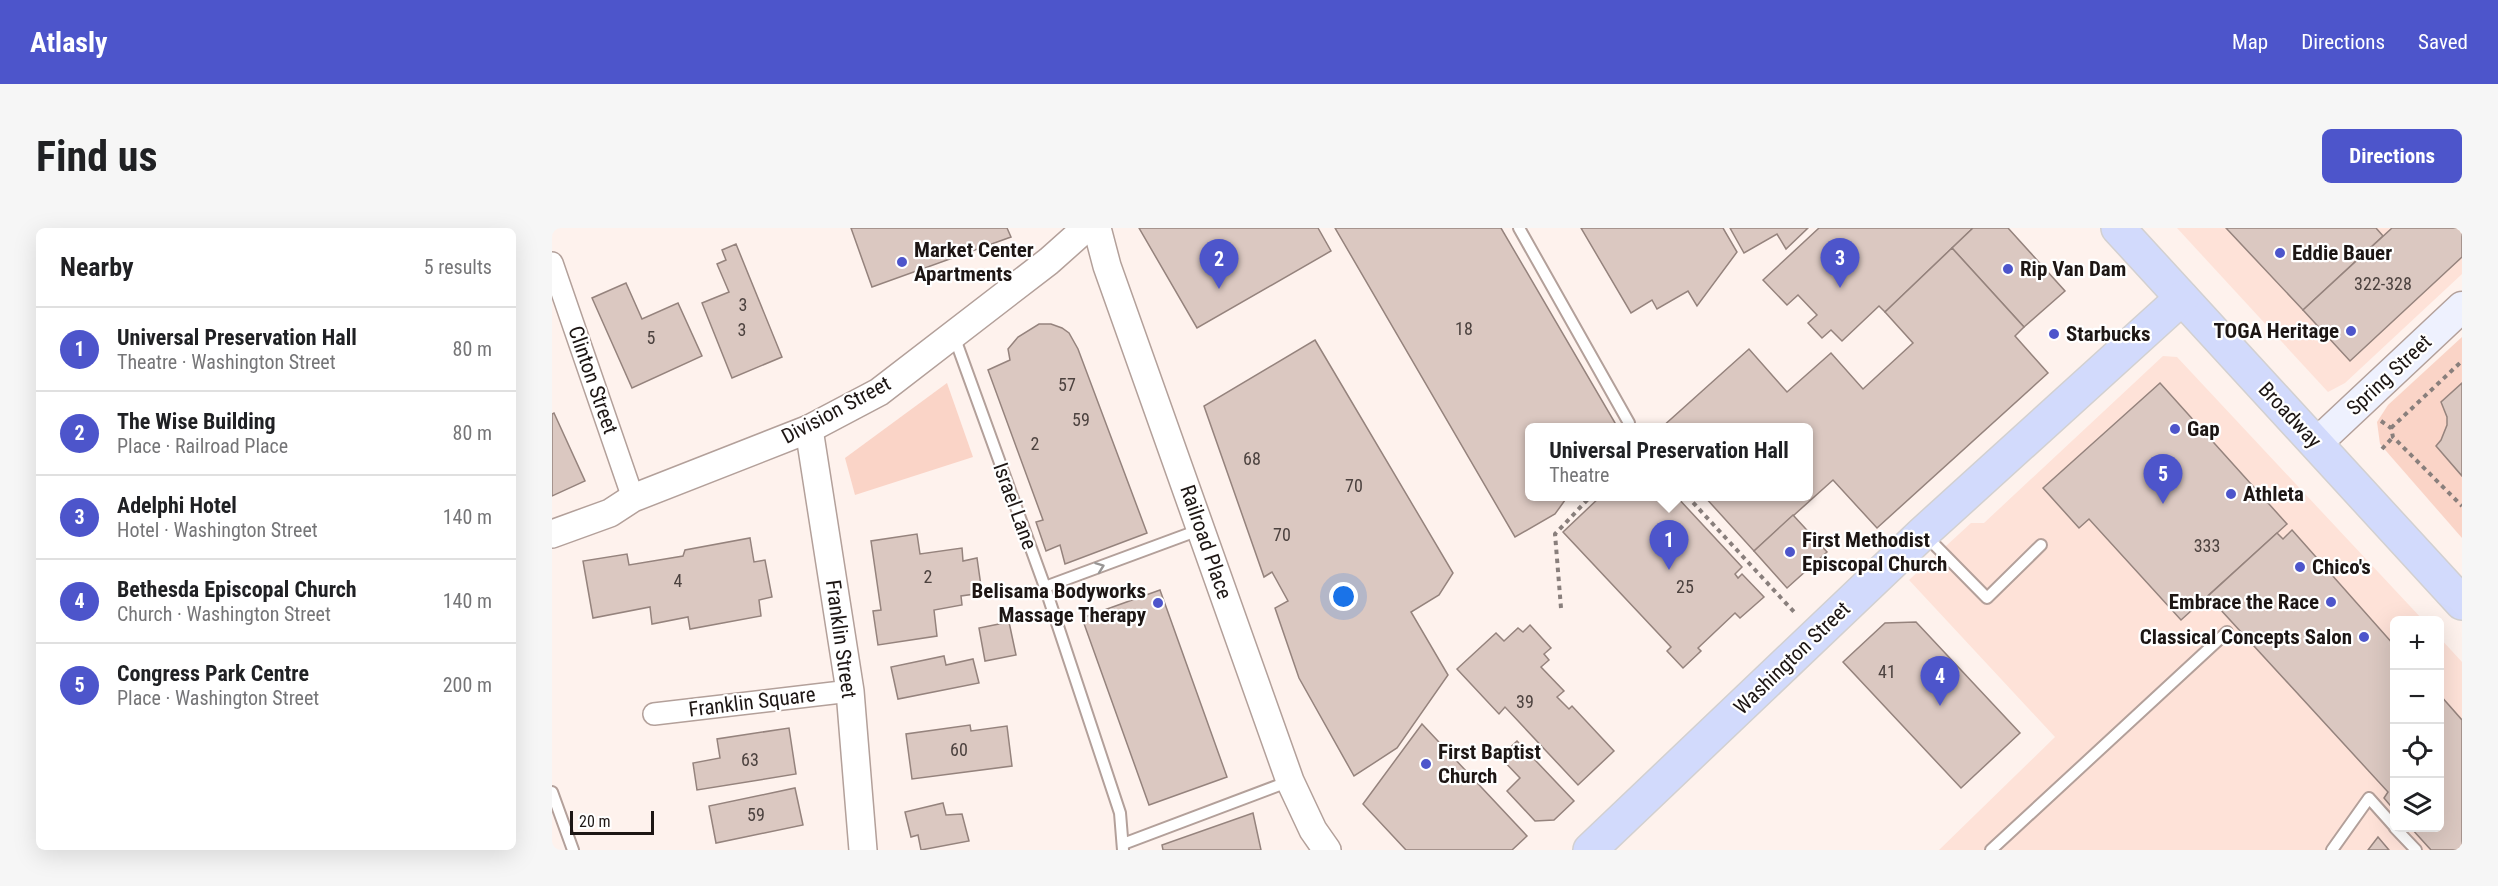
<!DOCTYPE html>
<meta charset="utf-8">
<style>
body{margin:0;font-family:"Roboto Condensed",sans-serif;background:#f6f6f6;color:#202124}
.controls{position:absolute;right:18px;bottom:18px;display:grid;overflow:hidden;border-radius:9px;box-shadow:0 6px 24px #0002}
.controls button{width:54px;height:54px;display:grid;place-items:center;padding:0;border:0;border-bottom:2px solid #e0e0e0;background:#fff;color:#202124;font:30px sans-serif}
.scale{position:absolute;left:18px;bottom:15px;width:84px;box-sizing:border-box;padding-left:6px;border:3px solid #1d1614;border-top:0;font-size:16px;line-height:21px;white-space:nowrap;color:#1d1614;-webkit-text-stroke:4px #fff;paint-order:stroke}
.you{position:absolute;left:792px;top:369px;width:21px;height:21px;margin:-15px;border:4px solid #fff;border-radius:50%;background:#1a73e8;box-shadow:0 0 0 9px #1a73e833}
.badge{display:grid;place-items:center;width:39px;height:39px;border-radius:50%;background:#4d55cb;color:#fff;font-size:20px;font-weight:700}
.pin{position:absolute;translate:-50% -50px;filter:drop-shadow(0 2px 3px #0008)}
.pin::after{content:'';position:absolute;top:32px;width:21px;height:18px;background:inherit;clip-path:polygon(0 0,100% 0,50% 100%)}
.popup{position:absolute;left:973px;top:195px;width:288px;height:78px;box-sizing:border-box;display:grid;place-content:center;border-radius:9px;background:#fff;filter:drop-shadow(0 2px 4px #0005);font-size:20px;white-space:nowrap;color:#757577}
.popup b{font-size:22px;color:#202124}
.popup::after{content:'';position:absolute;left:50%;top:100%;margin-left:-12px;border:12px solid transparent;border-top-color:#fff}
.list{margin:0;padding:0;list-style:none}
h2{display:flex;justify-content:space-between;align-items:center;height:78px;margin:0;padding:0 24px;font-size:26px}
h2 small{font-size:20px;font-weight:400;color:#757577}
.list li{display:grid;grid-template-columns:39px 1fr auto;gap:18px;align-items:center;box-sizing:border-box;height:84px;padding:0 24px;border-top:2px solid #e0e0e0}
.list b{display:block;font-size:22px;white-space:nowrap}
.list p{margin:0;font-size:20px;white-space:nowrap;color:#757577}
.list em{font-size:20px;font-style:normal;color:#757577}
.icon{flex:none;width:33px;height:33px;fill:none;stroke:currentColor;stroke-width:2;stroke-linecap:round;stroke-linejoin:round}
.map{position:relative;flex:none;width:1910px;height:622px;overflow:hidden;border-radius:9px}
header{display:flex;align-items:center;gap:36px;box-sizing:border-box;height:84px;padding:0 30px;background:#4d55cb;color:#fff}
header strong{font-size:28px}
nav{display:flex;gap:33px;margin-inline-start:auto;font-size:21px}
.intro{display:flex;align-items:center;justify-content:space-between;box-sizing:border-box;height:144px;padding:0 36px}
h1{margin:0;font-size:42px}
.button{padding:15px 27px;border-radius:9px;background:#4d55cb;color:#fff;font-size:21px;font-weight:700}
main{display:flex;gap:36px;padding:0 36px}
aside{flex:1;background:#fff;border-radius:9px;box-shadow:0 6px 24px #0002}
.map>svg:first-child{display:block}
.built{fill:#fee2d8}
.green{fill:#fad4c7}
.building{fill:#dbc8c1;stroke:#95837d;stroke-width:1.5}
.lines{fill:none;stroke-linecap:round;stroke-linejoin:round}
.service-casing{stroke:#b3a09a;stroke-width:14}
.minor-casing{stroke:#b3a09a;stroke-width:24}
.tertiary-casing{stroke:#b3a09a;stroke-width:30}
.secondary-casing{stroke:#b3a09a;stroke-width:33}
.trunk-casing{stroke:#d2d0d0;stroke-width:36}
.path{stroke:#897f7c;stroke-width:4;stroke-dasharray:4.5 4.5;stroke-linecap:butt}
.service{stroke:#fff;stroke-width:10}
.minor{stroke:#fff;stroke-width:21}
.tertiary{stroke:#fff;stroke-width:27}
.secondary{stroke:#eef1fe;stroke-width:30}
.trunk{stroke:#d2dafc;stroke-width:33}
.oneway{stroke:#999695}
.poi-dot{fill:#4d55cb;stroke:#fff;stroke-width:2}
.labels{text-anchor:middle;stroke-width:4.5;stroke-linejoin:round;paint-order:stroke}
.number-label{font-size:18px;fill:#4c423f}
.poi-label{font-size:21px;font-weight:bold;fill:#1d1614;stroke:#fff;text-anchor:start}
.street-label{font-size:21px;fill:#1d1614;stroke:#fff}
</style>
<header>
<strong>Atlasly</strong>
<nav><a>Map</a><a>Directions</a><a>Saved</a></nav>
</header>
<div class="intro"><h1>Find us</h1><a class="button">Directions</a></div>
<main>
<aside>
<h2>Nearby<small>5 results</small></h2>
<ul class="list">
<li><span class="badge">1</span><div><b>Universal Preservation Hall</b><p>Theatre · Washington Street</p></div><em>80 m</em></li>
<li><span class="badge">2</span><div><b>The Wise Building</b><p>Place · Railroad Place</p></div><em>80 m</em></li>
<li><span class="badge">3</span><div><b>Adelphi Hotel</b><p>Hotel · Washington Street</p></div><em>140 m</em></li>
<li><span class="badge">4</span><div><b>Bethesda Episcopal Church</b><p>Church · Washington Street</p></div><em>140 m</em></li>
<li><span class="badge">5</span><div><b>Congress Park Centre</b><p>Place · Washington Street</p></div><em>200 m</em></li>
</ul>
</aside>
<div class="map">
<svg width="1910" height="622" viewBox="0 0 1910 622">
<rect width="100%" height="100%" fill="#fef2ed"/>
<g class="built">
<polygon points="1625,0 1910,0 1910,46 1793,155 1776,164"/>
<polygon points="1611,128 1625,129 1871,392 1842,392 1842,600 1888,600 1888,410 1910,434 1910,622 1387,622 1503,509 1357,352 1419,295 1432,295"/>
</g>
<g class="green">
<polygon points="1910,109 1910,310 1828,216 1825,194 1836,177"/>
<polygon points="395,155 421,229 303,267 293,230"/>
</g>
<g class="building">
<polygon points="299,0 455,0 459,9 320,59"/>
<polygon points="587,0 766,0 779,23 645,100"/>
<polygon points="783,0 949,0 1066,200 978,200 978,268 1016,268 1003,286 963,309"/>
<polygon points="1029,0 1171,0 1185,24 1145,78 1136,63 1105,81 1100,72 1079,85"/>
<polygon points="1178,0 1256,0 1234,21 1225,6 1192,25"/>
<polygon points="1267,0 1421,0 1333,84 1327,78 1290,113 1279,102 1270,110 1256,95 1265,87 1246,67 1235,77 1211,52"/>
<polygon points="1421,0 1456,0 1513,63 1472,99 1400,20"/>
<polygon points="1674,0 1824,0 1831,8 1751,82"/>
<polygon points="1840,0 1910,0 1910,29 1798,133 1751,82"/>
<polygon points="184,16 230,129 180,150 150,75 177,64 165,36 174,32 170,22"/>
<polygon points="1400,20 1472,99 1463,108 1496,145 1325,300 1281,252 1202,323 1152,268 1256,268 1256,200 1109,200 1197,121 1235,164 1279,125 1311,161 1361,115 1333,84"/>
<polygon points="74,55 90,91 126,75 150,128 80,160 40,70"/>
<polygon points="487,96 499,96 510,100 517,105 526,121 595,305 513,336 508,317 494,323 484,294 491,292 436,142 458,132 456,121 466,109"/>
<polygon points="763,112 901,345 887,367 859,384 896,447 845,520 802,548 747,450 723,380 736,373 720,344 712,349 652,178"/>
<polygon points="1608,155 1735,296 1629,392 1537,291 1527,300 1491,260"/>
<polygon points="1910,155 1910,248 1884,218 1889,212 1895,197 1895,189 1889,174"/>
<polygon points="2,185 33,253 0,268 0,186"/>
<polygon points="1049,268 1124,268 1190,339 1183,346 1186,350 1190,346 1212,369 1188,390 1183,385 1146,420 1149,423 1131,440 1115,423 1119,419 1011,304"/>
<polygon points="1241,287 1275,324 1235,360 1202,323"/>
<polygon points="1740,302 1842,417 1842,582 1832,570 1836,564 1656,368 1725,305 1731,311"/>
<polygon points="365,306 368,326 410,320 411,333 425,330 430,365 409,368 410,377 382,382 385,408 326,417 321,383 329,382 319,313"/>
<polygon points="198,310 202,334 213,332 220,369 207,372 209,388 138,401 136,389 100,396 98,379 41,390 31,333 75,326 77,337 131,328 133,322"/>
<polygon points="608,362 675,549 597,577 530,390"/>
<polygon points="457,394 464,427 433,433 427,400"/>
<polygon points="1364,394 1468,505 1409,560 1291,434 1333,395"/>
<polygon points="978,397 999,420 992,426 997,432 989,439 1012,463 1005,469 1017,481 1020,478 1062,523 1026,557 953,479 947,486 905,441 944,405 952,413 966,400 971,404"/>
<polygon points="392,428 394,437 421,431 427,455 346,471 339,439"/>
<polygon points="1888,467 1910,492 1910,622 1879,622 1859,600 1888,600"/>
<polygon points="870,496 975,608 960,622 854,622 811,576"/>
<polygon points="418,497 419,503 455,498 460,538 360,551 354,506"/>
<polygon points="237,500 244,546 145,562 141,535 168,530 165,511"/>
<polygon points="965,513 1022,573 1002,592 983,593 955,563 968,550 948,529"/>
<polygon points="243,560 251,597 164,615 157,578"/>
<polygon points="391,575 394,587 410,586 417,613 369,622 366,607 359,609 353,584"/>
<polygon points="701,585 709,622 611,622 610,617"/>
<polygon points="1826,609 1837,622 1816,622"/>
</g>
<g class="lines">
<defs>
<g id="service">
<polyline points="967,0 1077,195"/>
<polyline points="402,108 493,359 568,585 571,622"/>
<polyline points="1373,307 1435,370 1489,317"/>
<polyline points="493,359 647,302"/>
<polyline points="0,564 21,622"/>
<polyline points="1843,600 1864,622"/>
<polyline points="571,616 738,553"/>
<polyline points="1439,622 1675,404"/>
<polyline points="1780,622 1817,570 1842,598"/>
</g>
<g id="minor">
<polyline points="0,35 81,270"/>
<polyline points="102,486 298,463"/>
</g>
<g id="tertiary">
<polyline points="545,0 555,38 738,553 761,602 775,622"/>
<polyline points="257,201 298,463 311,622"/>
<polyline points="0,306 58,285 81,270 257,201 327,164 497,33 534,0"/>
</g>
<polyline id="secondary" points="1765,215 1910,79"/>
<g id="trunk">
<polyline points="1566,0 1910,375"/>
<polyline points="1038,622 1371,305 1630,70"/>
</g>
</defs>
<use href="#service" class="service-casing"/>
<use href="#minor" class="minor-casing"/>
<use href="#tertiary" class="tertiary-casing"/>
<use href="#secondary" class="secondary-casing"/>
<use href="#trunk" class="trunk-casing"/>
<g class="path">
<polyline points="1829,193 1839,200 1841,209 1910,278"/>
<polyline points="1839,200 1910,133"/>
<polyline points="1830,221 1841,209"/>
<polyline points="1135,268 1243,385"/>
<polyline points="1009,380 1003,306 1039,268"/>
</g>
<use href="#service" class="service"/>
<use href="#minor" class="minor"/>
<use href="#tertiary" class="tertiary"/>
<use href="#secondary" class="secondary"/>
<use href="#trunk" class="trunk"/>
</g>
<defs><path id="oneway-chevron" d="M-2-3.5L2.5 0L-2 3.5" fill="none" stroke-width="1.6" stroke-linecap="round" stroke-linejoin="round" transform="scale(1.5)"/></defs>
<use class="oneway" href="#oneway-chevron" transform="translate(548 339) rotate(-20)"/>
<g class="poi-dot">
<circle cx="1728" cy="25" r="6"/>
<circle cx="350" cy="34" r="6"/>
<circle cx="1456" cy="41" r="6"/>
<circle cx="1799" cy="103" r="6"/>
<circle cx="1502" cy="106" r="6"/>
<circle cx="1623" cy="201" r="6"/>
<circle cx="1679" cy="266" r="6"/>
<circle cx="1238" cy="324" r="6"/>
<circle cx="1748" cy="339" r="6"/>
<circle cx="1779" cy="374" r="6"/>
<circle cx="606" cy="375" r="6"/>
<circle cx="1812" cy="409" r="6"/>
<circle cx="874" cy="536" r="6"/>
</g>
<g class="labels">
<g class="number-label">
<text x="1831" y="62">322-328</text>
<text x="191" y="83">3</text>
<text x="912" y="107">18</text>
<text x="190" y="108">3</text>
<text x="99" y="116">5</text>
<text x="515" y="163">57</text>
<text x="529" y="198">59</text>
<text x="483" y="222">2</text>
<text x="700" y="237">68</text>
<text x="802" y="264">70</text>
<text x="730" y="313">70</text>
<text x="1655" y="324">333</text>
<text x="376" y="355">2</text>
<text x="126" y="359">4</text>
<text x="1133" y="365">25</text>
<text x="1335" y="450">41</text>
<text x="973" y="480">39</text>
<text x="407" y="528">60</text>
<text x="198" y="538">63</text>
<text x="204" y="593">59</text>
</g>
<g class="poi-label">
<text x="362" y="29">Market Center<tspan x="362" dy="24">Apartments</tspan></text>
<text x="1740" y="32">Eddie Bauer</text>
<text x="1468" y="48">Rip Van Dam</text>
<text x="1787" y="110" text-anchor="end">TOGA Heritage</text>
<text x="1514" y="113">Starbucks</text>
<text x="1635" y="208">Gap</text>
<text x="1691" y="273">Athleta</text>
<text x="1250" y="319">First Methodist<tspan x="1250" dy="24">Episcopal Church</tspan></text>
<text x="1760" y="346">Chico's</text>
<text x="594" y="370" text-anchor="end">Belisama Bodyworks<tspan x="594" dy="24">Massage Therapy</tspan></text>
<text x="1767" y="381" text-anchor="end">Embrace the Race</text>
<text x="1800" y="416" text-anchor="end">Classical Concepts Salon</text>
<text x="886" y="531">First Baptist<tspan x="886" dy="24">Church</tspan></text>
</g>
<g class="street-label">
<text transform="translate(1837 147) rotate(-43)" y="7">Spring Street</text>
<text transform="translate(41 152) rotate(71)" y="7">Clinton Street</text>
<text transform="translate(284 182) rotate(-28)" y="7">Division Street</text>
<text transform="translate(1738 187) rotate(47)" y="7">Broadway</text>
<text transform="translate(463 278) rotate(70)" y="7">Israel Lane</text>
<text transform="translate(654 314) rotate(71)" y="7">Railroad Place</text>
<text transform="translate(289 411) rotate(82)" y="7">Franklin Street</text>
<text transform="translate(1240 430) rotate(-44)" y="7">Washington Street</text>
<text transform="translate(200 474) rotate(-7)" y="7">Franklin Square</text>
</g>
</g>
</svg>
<div class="controls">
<button>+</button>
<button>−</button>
<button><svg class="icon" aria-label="locate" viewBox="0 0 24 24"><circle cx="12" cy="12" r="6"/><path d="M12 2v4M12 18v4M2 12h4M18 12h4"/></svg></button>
<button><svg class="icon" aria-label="layers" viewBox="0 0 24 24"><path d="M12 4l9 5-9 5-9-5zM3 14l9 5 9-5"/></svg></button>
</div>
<div class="scale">20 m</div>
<div class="you"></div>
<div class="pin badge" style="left:1117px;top:342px">1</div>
<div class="popup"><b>Universal Preservation Hall</b>Theatre</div>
<div class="pin badge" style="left:667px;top:61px">2</div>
<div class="pin badge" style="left:1288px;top:60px">3</div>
<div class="pin badge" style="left:1388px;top:478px">4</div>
<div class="pin badge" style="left:1611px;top:276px">5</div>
</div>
</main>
